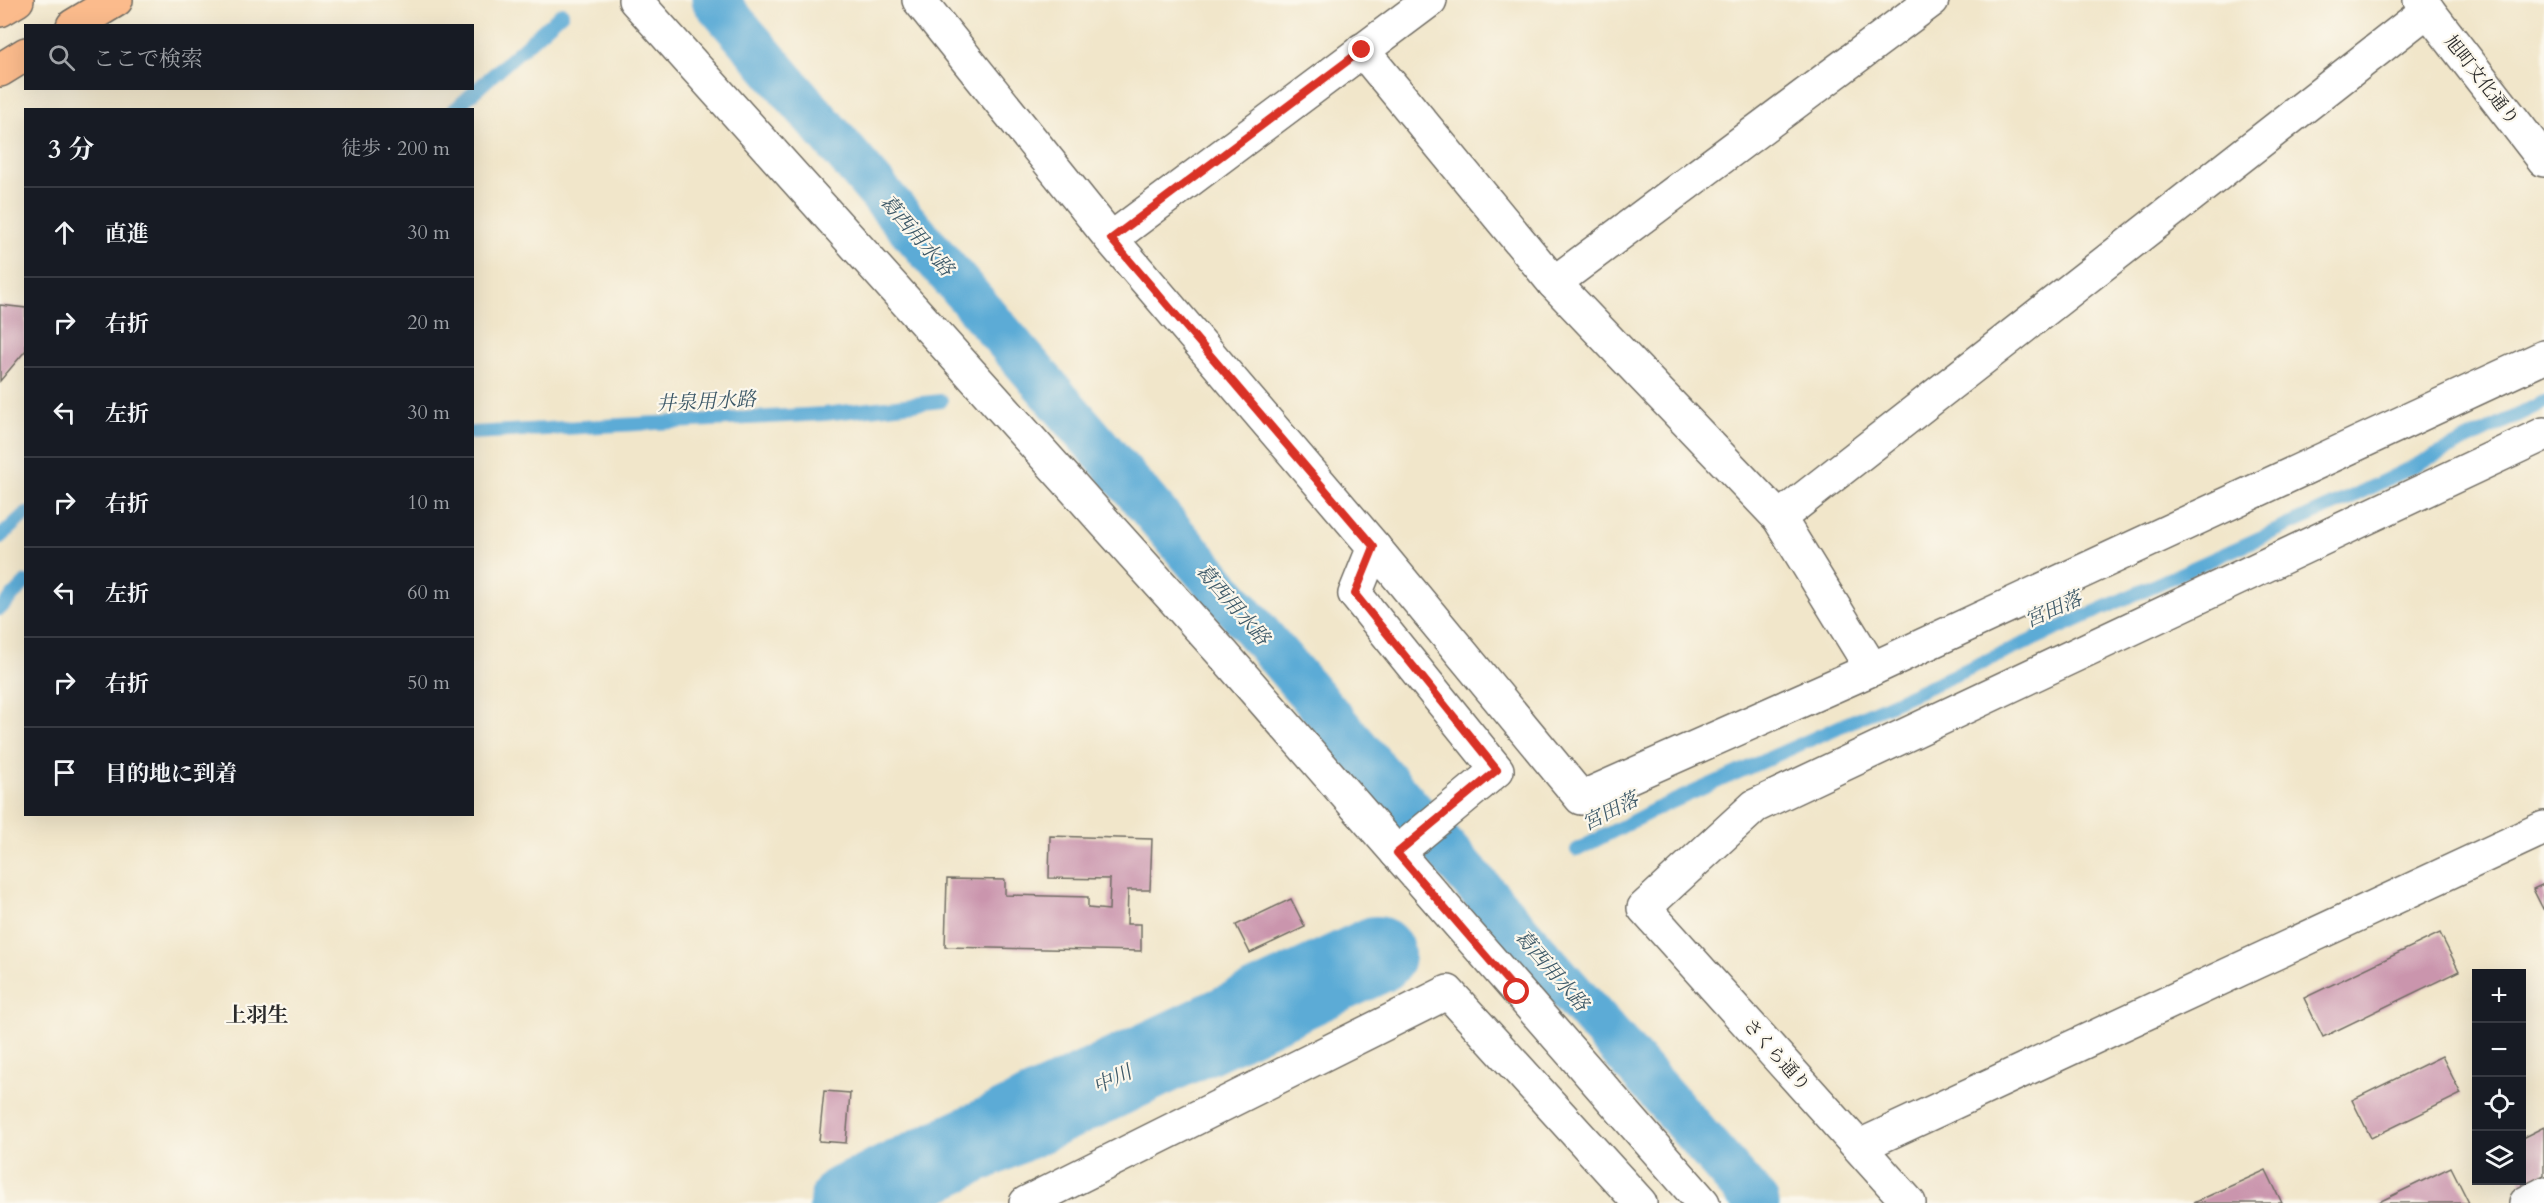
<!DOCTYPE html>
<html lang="ja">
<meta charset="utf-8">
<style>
body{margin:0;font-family:Cardo,"Noto Serif JP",serif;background:#242831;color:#f1f3f6}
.controls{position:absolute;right:18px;bottom:18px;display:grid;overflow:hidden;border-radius:0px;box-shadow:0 6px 24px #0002}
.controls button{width:54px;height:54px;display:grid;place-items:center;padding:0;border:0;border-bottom:2px solid #363941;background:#171b24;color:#f1f3f6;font:30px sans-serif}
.stop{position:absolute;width:18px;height:18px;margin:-14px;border:4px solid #d93025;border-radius:50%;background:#fff}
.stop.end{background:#d93025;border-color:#fff;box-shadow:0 2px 6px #0008}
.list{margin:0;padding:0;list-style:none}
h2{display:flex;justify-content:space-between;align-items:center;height:78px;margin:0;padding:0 24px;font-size:26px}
h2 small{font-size:20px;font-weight:400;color:#9ea1a6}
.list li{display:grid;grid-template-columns:39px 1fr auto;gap:18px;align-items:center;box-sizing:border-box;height:90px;padding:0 24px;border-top:2px solid #363941}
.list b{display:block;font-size:22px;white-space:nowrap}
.list em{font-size:20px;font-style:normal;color:#9ea1a6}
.icon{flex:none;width:33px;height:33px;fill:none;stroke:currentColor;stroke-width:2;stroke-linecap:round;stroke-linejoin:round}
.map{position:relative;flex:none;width:2544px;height:1203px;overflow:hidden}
.search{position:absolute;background:#171b24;box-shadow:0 6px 24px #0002;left:24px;top:24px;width:450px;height:66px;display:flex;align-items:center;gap:15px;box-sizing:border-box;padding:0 21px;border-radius:0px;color:#9ea1a6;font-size:22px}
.panel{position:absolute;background:#171b24;box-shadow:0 6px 24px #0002;left:24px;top:108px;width:450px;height:708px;border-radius:0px}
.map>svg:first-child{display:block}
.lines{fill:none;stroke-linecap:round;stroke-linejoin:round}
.stream{stroke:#5cabd6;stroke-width:14}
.canal{stroke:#5cabd6;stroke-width:45}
.river{stroke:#5cabd6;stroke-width:78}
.building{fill:#ca95ad}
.street-casing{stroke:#706c63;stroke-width:36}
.primary-casing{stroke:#706c63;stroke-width:36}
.street{stroke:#fff;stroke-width:33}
.primary{stroke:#fbbb8c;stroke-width:33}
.route{stroke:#d93025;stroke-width:8}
.labels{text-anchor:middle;stroke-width:4.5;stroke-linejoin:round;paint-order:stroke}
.street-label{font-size:18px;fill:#2b2b2b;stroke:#fbf7ec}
.water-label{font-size:20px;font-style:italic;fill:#3c5867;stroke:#fbf7ec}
.quarter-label{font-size:21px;font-weight:bold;fill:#2b2b2b;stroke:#fbf7ec}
</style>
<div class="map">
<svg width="2544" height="1203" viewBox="0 0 2544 1203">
<rect width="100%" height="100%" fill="#fbf7ec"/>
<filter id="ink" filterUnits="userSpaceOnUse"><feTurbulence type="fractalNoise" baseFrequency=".0167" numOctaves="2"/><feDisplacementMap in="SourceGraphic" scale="12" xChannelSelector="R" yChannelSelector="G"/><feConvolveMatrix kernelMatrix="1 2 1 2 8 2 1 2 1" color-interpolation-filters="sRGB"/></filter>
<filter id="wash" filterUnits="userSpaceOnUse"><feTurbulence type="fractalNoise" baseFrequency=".008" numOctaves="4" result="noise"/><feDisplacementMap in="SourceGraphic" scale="24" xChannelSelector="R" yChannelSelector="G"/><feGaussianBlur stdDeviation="1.35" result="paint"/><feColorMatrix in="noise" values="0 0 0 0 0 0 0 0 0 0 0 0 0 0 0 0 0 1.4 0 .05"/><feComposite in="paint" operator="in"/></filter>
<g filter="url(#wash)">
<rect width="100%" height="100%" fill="#f1e6ca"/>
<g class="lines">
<g class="stream">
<polyline points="454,110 562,13"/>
<polyline points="472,433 824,414 941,401"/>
<polyline points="0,537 26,513"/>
<polyline points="0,609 26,582"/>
<polyline points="1577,850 1654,810 2351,497 2544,402"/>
</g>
<polyline class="canal" points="714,0 1401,799 1757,1203"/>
<polyline class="river" points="848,1203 1376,955"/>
</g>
<g id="blocks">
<g class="building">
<polygon points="0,305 26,308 26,350 0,381"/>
<polygon points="1050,836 1152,839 1150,890 1128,890 1127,924 1141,924 1141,951 945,947 947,879 1005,880 1005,895 1088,897 1088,908 1109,910 1110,879 1049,878"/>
<polygon points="2544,884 2544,911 2533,889"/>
<polygon points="1291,899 1305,927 1250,953 1236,925"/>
<polygon points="2440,933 2459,971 2323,1037 2304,998"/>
<polygon points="2442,1056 2461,1094 2371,1138 2352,1100"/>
<polygon points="824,1091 850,1093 846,1143 819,1141"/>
<polygon points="2544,1127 2544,1175 2523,1186 2520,1180 2522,1138"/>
<polygon points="2451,1167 2469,1203 2377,1203"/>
<polygon points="2266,1170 2282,1203 2193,1203"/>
</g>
</g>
</g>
<g filter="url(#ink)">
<use href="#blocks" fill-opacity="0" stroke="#706c63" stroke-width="1.5"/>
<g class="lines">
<defs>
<g id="street">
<polyline points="635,0 1223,654 1703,1203"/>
<polyline points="919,0 1111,239 1374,547 1355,594 1497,770 1397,853"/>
<polyline points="2420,0 2544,160"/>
<polyline points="1362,50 1554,283 1779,518 1872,669"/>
<polyline points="1111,239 1430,0"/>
<polyline points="1554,283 1932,0"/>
<polyline points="1779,518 2428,10"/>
<polyline points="1374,547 1581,798 1872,669 2544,357"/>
<polyline points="1860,1146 2544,828"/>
<polyline points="1026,1203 1448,992 1640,1203"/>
<polyline points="1909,1203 1644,908 1755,806 2544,434"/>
<polyline points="2526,1203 2544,1194"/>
</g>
<g id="primary">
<polyline points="0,10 17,0"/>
<polyline points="73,26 116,0"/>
<polyline points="0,70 26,54"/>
</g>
</defs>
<use href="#street" class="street-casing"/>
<use href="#primary" class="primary-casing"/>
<use href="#street" class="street"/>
<use href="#primary" class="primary"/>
</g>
</g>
<g class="lines" filter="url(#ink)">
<polyline class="route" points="1362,50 1111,239 1374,547 1355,594 1497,770 1397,853 1517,992"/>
</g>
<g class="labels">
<g class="street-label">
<text transform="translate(2482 80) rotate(52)" y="6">旭町文化通り</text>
<text transform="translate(1777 1055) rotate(48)" y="6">さくら通り</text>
</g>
<g class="water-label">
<text transform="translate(917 235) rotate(49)" y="7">葛西用水路</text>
<text transform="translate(706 401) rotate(-3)" y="7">井泉用水路</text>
<text transform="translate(1233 604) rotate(49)" y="7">葛西用水路</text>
<text transform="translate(2053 609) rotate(-24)" y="7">宮田落</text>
<text transform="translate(1610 811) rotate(-27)" y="7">宮田落</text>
<text transform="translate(1552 970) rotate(49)" y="7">葛西用水路</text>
<text transform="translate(1112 1079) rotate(-25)" y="7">中川</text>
</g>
<g class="quarter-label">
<text x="257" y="1022">上羽生</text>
</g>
</g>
</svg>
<div class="controls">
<button>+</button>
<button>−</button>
<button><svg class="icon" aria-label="locate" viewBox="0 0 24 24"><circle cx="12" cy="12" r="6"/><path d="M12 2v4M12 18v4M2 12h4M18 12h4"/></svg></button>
<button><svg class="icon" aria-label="layers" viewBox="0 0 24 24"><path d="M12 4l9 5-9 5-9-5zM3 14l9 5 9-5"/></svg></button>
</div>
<div class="stop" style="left:1517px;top:992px"></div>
<div class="stop end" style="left:1362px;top:50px"></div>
<div class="search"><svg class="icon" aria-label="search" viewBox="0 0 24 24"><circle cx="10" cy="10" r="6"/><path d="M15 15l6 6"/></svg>ここで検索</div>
<section class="panel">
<h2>3 分<small>徒歩 · 200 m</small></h2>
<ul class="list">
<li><svg class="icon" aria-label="ahead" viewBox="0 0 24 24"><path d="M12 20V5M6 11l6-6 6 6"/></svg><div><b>直進</b></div><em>30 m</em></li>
<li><svg class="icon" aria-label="right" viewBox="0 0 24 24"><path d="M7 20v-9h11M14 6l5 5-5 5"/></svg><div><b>右折</b></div><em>20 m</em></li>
<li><svg class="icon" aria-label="left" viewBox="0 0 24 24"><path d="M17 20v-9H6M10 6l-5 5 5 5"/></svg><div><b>左折</b></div><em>30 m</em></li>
<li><svg class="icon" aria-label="right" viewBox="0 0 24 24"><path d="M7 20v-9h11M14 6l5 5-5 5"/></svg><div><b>右折</b></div><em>10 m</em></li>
<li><svg class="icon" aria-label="left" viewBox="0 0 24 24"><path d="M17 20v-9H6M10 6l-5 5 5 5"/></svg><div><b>左折</b></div><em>60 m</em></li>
<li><svg class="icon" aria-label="right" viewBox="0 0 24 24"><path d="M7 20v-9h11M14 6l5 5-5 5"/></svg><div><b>右折</b></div><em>50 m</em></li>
<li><svg class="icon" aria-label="arrive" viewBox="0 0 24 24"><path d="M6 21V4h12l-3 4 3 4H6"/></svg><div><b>目的地に到着</b></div></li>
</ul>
</section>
</div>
